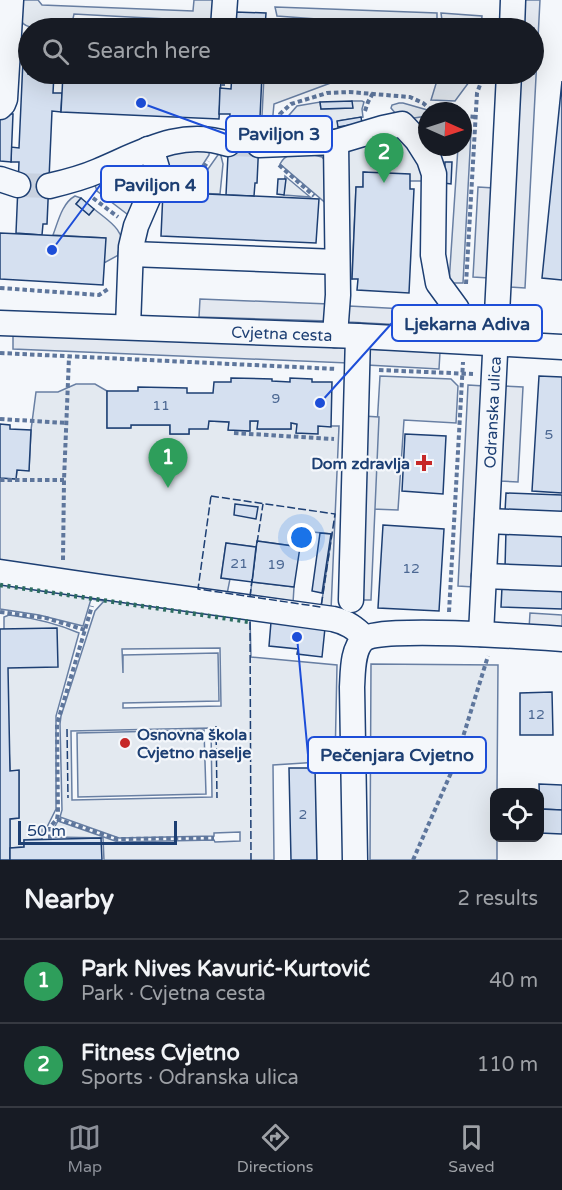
<!DOCTYPE html>
<meta charset="utf-8">
<style>
body{margin:0;font-family:"Varela Round",sans-serif;background:#20242c;color:#f1f3f6}
.controls{position:absolute;right:18px;bottom:18px;display:grid;overflow:hidden;border-radius:12px;box-shadow:0 6px 24px #0002}
.controls button{width:54px;height:54px;display:grid;place-items:center;padding:0;border:0;border-bottom:2px solid #363941;background:#171b24;color:#f1f3f6;font:30px sans-serif}
.compass{position:absolute;left:418px;top:102px;width:54px;height:54px;border-radius:50%;background:#171b24;box-shadow:0 6px 24px #0002;rotate:93deg}
.scale{position:absolute;left:18px;bottom:15px;width:159px;box-sizing:border-box;padding-left:6px;border:3px solid #1d3f73;border-top:0;font-size:16px;line-height:21px;white-space:nowrap;color:#1d3f73;-webkit-text-stroke:4px #f4f7fb;paint-order:stroke}
.you{position:absolute;left:302px;top:538px;width:21px;height:21px;margin:-15px;border:4px solid #fff;border-radius:50%;background:#1a73e8;box-shadow:0 0 0 9px #1a73e833}
.badge{display:grid;place-items:center;width:39px;height:39px;border-radius:50%;background:#8c9099;color:#fff;font-size:20px;font-weight:700}
.pin{position:absolute;translate:-50% -50px;filter:drop-shadow(0 2px 3px #0008)}
.pin::after{content:'';position:absolute;top:32px;width:21px;height:18px;background:inherit;clip-path:polygon(0 0,100% 0,50% 100%)}
.list{margin:0;padding:0;list-style:none}
h2{display:flex;justify-content:space-between;align-items:center;height:78px;margin:0;padding:0 24px;font-size:26px}
h2 small{font-size:20px;font-weight:400;color:#9ea1a6}
.list li{display:grid;grid-template-columns:39px 1fr auto;gap:18px;align-items:center;box-sizing:border-box;height:84px;padding:0 24px;border-top:2px solid #363941}
.list b{display:block;font-size:22px;white-space:nowrap}
.list p{margin:0;font-size:20px;white-space:nowrap;color:#9ea1a6}
.list em{font-size:20px;font-style:normal;color:#9ea1a6}
.icon{flex:none;width:33px;height:33px;fill:none;stroke:currentColor;stroke-width:2;stroke-linecap:round;stroke-linejoin:round}
.map{position:relative;flex:none;width:562px;height:860px;overflow:hidden}
.search{position:absolute;background:#171b24;box-shadow:0 6px 24px #0002;left:18px;right:18px;top:18px;height:66px;display:flex;align-items:center;gap:15px;box-sizing:border-box;padding:0 21px;border-radius:33px;color:#9ea1a6;font-size:22px}
.sheet{height:246px;background:#171b24}
nav{display:flex;justify-content:space-around;align-items:center;box-sizing:border-box;height:84px;border-top:2px solid #363941;background:#171b24;font-size:16px;color:#9ea1a6}
nav a{display:grid;justify-items:center;gap:3px}
nav .on{color:#8c9099}
.map>svg:first-child{display:block}
.green{fill:#e3e9f0;stroke:#687fa3;stroke-width:1.5;fill-rule:evenodd}
.parking{fill:#e3e8f0;stroke:#687fa3;stroke-width:1.5}
.building{fill:#d5e0f0;stroke:#1d3f73;stroke-width:1.5}
.lines{fill:none;stroke-linecap:round;stroke-linejoin:round}
.minor-tunnel{stroke:#c9d2e0;stroke-width:24;stroke-dasharray:24 12;stroke-linecap:butt}
.minor-casing{stroke:#1d3f73;stroke-width:27}
.path{stroke:#5e769c;stroke-width:4;stroke-dasharray:4.5 3;stroke-linecap:butt}
.minor{stroke:#f4f7fb;stroke-width:24}
.hedge{stroke:#2c6c60;stroke-width:4.5;stroke-dasharray:3 4.5;stroke-linecap:butt}
.fence{stroke:#1d3f73;stroke-width:1.5;stroke-dasharray:8 3;stroke-linecap:butt}
.poi-dot{fill:#c62828;stroke:#f4f7fb;stroke-width:2}
.labels{text-anchor:middle;stroke-width:4.5;stroke-linejoin:round;paint-order:stroke}
.number-label{font-size:14px;fill:#4b6792}
.street-label{font-size:16px;fill:#1d3f73;stroke:#f4f7fb}
.poi-label{font-size:16px;font-weight:bold;fill:#1d3f73;stroke:#f4f7fb;text-anchor:end}
.leader{fill:none;stroke:#1d4ed8;stroke-width:2}
.callout-dot{fill:#1d4ed8;stroke:#f4f7fb;stroke-width:2}
.callout{fill:#f4f7fb;stroke:#1d4ed8;stroke-width:2}
.callout-label{font-size:18px;text-anchor:middle;font-weight:bold;fill:#1d3f73}
</style>
<div class="map">
<svg width="562" height="860" viewBox="0 0 562 860">
<rect width="100%" height="100%" fill="#f4f7fb"/>
<g class="green">
<path d="M20,0h18l4,5 151,6 1,-11h21l-1,20 -9,8h-19l-1,-8 -111,-6 -3,14c-11,0 -46,5 -50,-8 -2,-6 -1,-14 -1,-20z"/>
<polygon points="275,7 437,13 437,28 277,16"/>
<polygon points="441,13 482,16 481,28 443,28"/>
<polygon points="439,74 475,74 455,101 431,100"/>
<polygon points="264,76 336,81 274,104 271,136 261,136"/>
<polygon points="352,101 362,101 364,102 362,109 363,117 338,121 338,130 289,133 284,121 297,106 320,102 321,109 352,108"/>
<polygon points="399,103 403,103 431,111 427,111 427,116 401,120 391,108 392,105"/>
<polygon points="463,131 471,132 463,283 449,283 458,147 463,147"/>
<polygon points="398,133 421,160 424,181 410,181 364,172 363,187 356,187 352,279 346,279 346,156 348,149"/>
<polygon points="210,144 209,155 198,172 169,172 166,170 166,148"/>
<polygon points="220,152 223,164 220,194 164,192 165,178 201,179"/>
<path d="M310,154l12,3 4,5 2,43 -48,-41c7,-13 17,-9 30,-10z"/>
<path d="M138,158c21,14 7,26 -1,41 -3,4 -4,9 -6,14l-4,1 -30,-23 -4,-12 25,-11 3,5 15,-7 -2,-6z"/>
<polygon points="285,176 310,197 284,195"/>
<path d="M75,196l6,2 -5,6 13,11 5,-6c17,14 29,19 30,43l-20,11 1,-25 -52,-3c5,-13 9,-32 22,-39z"/>
<polygon points="380,376 451,379 458,386 456,423 404,420 398,510 372,509"/>
<path d="M76,384h19l12,7v37h23l1,-3h39v9h19v-5l20,-8 20,1v8l20,1 1,-10h8v8h33v-6l6,1v9h20l1,-7h21l-8,184 -10,-3 11,-73 -29,-3 -3,16 -42,-6 -2,6 -30,-4 -5,35 9,1 -3,15 23,23 1,40 86,8 -2,96 -62,4 1,95h-170l-1,-22 -49,-1v-9l4,-7 60,21 96,-2 1,2 25,-1v-9l-26,1v3l-95,2 -59,-21 2,-7 -2,-86 1,-8 34,-105 9,-10 -13,-2 -8,27 -44,-11 -39,-6v-131l16,1 1,-9h12l2,-40 5,-38h22zM220,648l1,58 -98,2v-5l96,-2 -1,-48 -95,2v18l-1,-24zM211,728l1,69 -140,3 -1,-69z"/>
<polygon points="252,582 294,587 293,603 250,597"/>
<path d="M9,615c25,3 47,8 70,18l-23,83v93l-9,18h-5v12l-18,1v7l-14,1v-29l9,-1v-47h-9l-6,-142v-12z"/>
<polygon points="371,664 498,665 497,792 494,792 494,838 497,838 497,860 370,860"/>
<polygon points="204,730 206,794 78,797 77,733"/>
</g>
<g class="parking">
<polygon points="524,0 540,0 525,288 510,287 521,74 534,74 534,28 523,28"/>
<polygon points="478,187 494,188 489,278 473,277"/>
<polygon points="200,299 329,304 329,321 199,317"/>
<polygon points="349,306 442,311 441,327 348,322"/>
<polygon points="13,332 349,348 348,363 13,349"/>
<polygon points="367,349 440,352 439,369 367,365"/>
<polygon points="468,385 484,386 474,587 458,586"/>
<polygon points="505,386 523,387 518,482 500,481"/>
<polygon points="363,416 379,417 371,600 355,600"/>
<polygon points="530,613 562,615 562,630 529,629"/>
</g>
<g class="building">
<polygon points="235,12 266,13 265,28 234,28"/>
<polygon points="275,24 365,28 274,28"/>
<polygon points="23,60 28,60 28,74 54,74 53,93 62,93 61,112 52,111 47,224 43,224 42,235 16,233 19,162 11,162 11,147 19,148"/>
<polygon points="63,74 221,79 219,119 61,112"/>
<polygon points="232,74 262,74 257,183 255,183 254,196 226,195 230,114 219,114 220,88 231,89"/>
<polygon points="350,74 430,74 430,77"/>
<polygon points="562,81 562,280 542,278"/>
<polygon points="352,101 353,108 321,109 320,102"/>
<polygon points="441,105 457,106 457,111 441,111"/>
<polygon points="0,113 13,114 11,162 0,161"/>
<polygon points="361,117 362,123 338,127 337,121"/>
<polygon points="445,162 452,162 451,184 444,183"/>
<polygon points="363,172 410,174 410,189 414,189 409,293 357,290 358,279 352,279 356,187 363,187"/>
<polygon points="278,179 286,179 284,195 277,194"/>
<polygon points="163,192 319,199 316,243 161,236"/>
<polygon points="81,198 94,209 89,215 76,204"/>
<polygon points="0,233 106,238 103,285 0,279"/>
<polygon points="539,376 562,377 562,493 532,491"/>
<polygon points="231,378 272,379 272,381 290,382 290,378 312,379 312,382 332,382 331,427 318,426 318,434 296,433 297,424 291,423 291,429 257,429 258,421 250,421 250,431 228,430 229,422 209,421 208,429 189,429 189,434 170,434 170,425 131,425 131,428 107,428 107,391 138,391 138,387 187,388 187,393 213,393 214,382 231,382"/>
<polygon points="0,424 10,425 10,429 31,430 29,471 17,470 16,479 0,478"/>
<polygon points="405,434 446,436 443,494 402,491"/>
<polygon points="506,493 562,495 562,514 505,512"/>
<polygon points="235,504 258,507 256,519 234,515"/>
<polygon points="383,525 444,529 439,611 378,608"/>
<polygon points="506,530 562,532 562,570 505,568"/>
<polygon points="320,533 331,534 322,593 312,591"/>
<polygon points="257,541 300,547 294,587 252,582"/>
<polygon points="226,543 256,547 252,582 221,578"/>
<polygon points="502,587 562,590 562,609 501,607"/>
<polygon points="271,622 325,628 322,657 297,654 298,649 269,646"/>
<polygon points="57,628 58,667 8,668 10,771 19,770 19,818 10,819 10,860 0,860 0,629"/>
<polygon points="552,692 553,735 520,735 520,693"/>
<polygon points="289,768 315,768 317,860 291,860"/>
<polygon points="539,784 562,785 562,810 540,809"/>
<polygon points="540,809 562,810 562,834 540,833"/>
<polygon points="101,838 102,860 10,860 10,848 24,847 24,840"/>
</g>
<g class="lines">
<g class="minor-tunnel">
<polyline points="228,144 259,145"/>
<polyline points="18,185 49,186"/>
</g>
<defs>
<g id="minor">
<polyline points="223,28 225,0"/>
<polyline points="512,28 513,0"/>
<polyline points="0,107 3,104 5,99 11,0"/>
<polyline points="336,142 383,128 402,124 417,140 429,159 434,174 433,255 438,283 457,309"/>
<polyline points="259,145 336,142 338,295 335,335"/>
<polyline points="0,179 18,185"/>
<path d="M49,186c17,-4 33,-8 49,-15 43,-18 83,-43 130,-27"/>
<polyline points="131,254 337,262"/>
<path id="s1" d="M0,323l358,13 204,11"/>
<polyline points="128,327 131,247 136,226 155,182 157,168 154,158 148,149"/>
<polyline points="487,521 562,524"/>
<path d="M0,572l102,15 231,32c14,3 22,9 32,19"/>
<polyline points="484,576 562,579"/>
<polyline points="351,600 358,336"/>
<path id="s2" d="M481,634l28,-560"/>
<path d="M355,860l-3,-173c1,-15 0,-38 12,-48 16,-13 169,-2 198,0"/>
</g>
</defs>
<use href="#minor" class="minor-casing"/>
<g class="path">
<polyline points="223,74 223,88"/>
<polyline points="365,111 368,102 373,93"/>
<polyline points="463,116 476,117"/>
<polyline points="279,122 280,114 291,104 327,93 349,92 410,97 423,103 432,111"/>
<polyline points="279,165 314,196"/>
<polyline points="178,175 199,175 208,161"/>
<polyline points="93,198 118,217"/>
<polyline points="466,284 477,93 484,74"/>
<polyline points="0,288 99,295 108,289"/>
<polyline points="0,353 337,369"/>
<polyline points="379,370 473,374"/>
<polyline points="0,419 67,423"/>
<polyline points="234,433 334,439"/>
<polyline points="0,480 64,480"/>
<polyline points="63,560 64,480 69,357"/>
<polyline points="0,612 46,618 85,630"/>
<polyline points="449,612 463,362"/>
<polyline points="57,819 117,839 214,838"/>
<polyline points="50,839 50,827 57,819 58,813 57,724 92,606"/>
<polyline points="413,860 454,766 488,656"/>
</g>
<use href="#minor" class="minor"/>
<polyline class="hedge" points="0,585 250,622"/>
<g class="fence">
<polygon points="211,496 335,514 321,607 198,589"/>
<polyline points="257,543 263,504"/>
<polyline points="250,597 252,579"/>
<polyline points="250,622 251,860"/>
<polyline points="216,726 217,798"/>
<polyline points="67,729 68,798"/>
</g>
</g>
<g class="poi-dot">
<path d="M421 454h6v6h6v6h-6v6h-6v-6h-6v-6h6z"/>
<circle cx="125" cy="743" r="6"/>
</g>
<g class="labels">
<g class="number-label">
<text x="276" y="403">9</text>
<text x="161" y="410">11</text>
<text x="549" y="439">5</text>
<text x="239" y="568">21</text>
<text x="276" y="569">19</text>
<text x="411" y="573">12</text>
<text x="536" y="719">12</text>
<text x="303" y="819">2</text>
</g>
<g class="street-label">
<text dy="6" stroke="none"><textPath href="#s1" startOffset="282">Cvjetna cesta</textPath></text>
<text dy="6" stroke="none"><textPath href="#s2" startOffset="222">Odranska ulica</textPath></text>
</g>
<g class="poi-label">
<text x="410" y="469">Dom zdravlja</text>
<text x="137" y="740" text-anchor="start">Osnovna škola<tspan x="137" dy="18">Cvjetno naselje</tspan></text>
</g>
</g>
<path class="leader" d="M141 103L226 134M52 250L101 184M320 403L392 323M297 637L308 755"/>
<g class="callout-dot">
<circle cx="141" cy="103" r="6"/>
<circle cx="52" cy="250" r="6"/>
<circle cx="320" cy="403" r="6"/>
<circle cx="297" cy="637" r="6"/>
</g>
<g class="callout">
<rect x="226" y="116" width="106" height="36" rx="6"/>
<rect x="101" y="166" width="107" height="36" rx="6"/>
<rect x="392" y="305" width="150" height="36" rx="6"/>
<rect x="308" y="737" width="178" height="36" rx="6"/>
</g>
<g class="callout-label">
<text x="279" y="140">Paviljon 3</text>
<text x="155" y="191">Paviljon 4</text>
<text x="467" y="330">Ljekarna Adiva</text>
<text x="397" y="761">Pečenjara Cvjetno</text>
</g>
</svg>
<div class="controls">
<button><svg class="icon" aria-label="locate" viewBox="0 0 24 24"><circle cx="12" cy="12" r="6"/><path d="M12 2v4M12 18v4M2 12h4M18 12h4"/></svg></button>
</div>
<svg class="compass" viewBox="-18 -18 36 36"><path d="M0-13l5 13h-10z" fill="#e53935"/><path d="M0 13l5-13h-10z" fill="#9ea1a6"/></svg>
<div class="scale">50 m</div>
<div class="you"></div>
<div class="pin badge" style="left:168px;top:488px;background:#2e9e5b">1</div>
<div class="pin badge" style="left:384px;top:183px;background:#2e9e5b">2</div>
<div class="search"><svg class="icon" aria-label="search" viewBox="0 0 24 24"><circle cx="10" cy="10" r="6"/><path d="M15 15l6 6"/></svg>Search here</div>
</div>
<section class="sheet">
<h2>Nearby<small>2 results</small></h2>
<ul class="list">
<li><span class="badge" style="background:#2e9e5b">1</span><div><b>Park Nives Kavurić-Kurtović</b><p>Park · Cvjetna cesta</p></div><em>40 m</em></li>
<li><span class="badge" style="background:#2e9e5b">2</span><div><b>Fitness Cvjetno</b><p>Sports · Odranska ulica</p></div><em>110 m</em></li>
</ul>
</section>
<nav>
<a class="on"><svg class="icon" aria-label="map" viewBox="0 0 24 24"><path d="M3 6l6-2 6 2 6-2v14l-6 2-6-2-6 2zM9 4v14M15 6v14"/></svg>Map</a>
<a><svg class="icon" aria-label="directions" viewBox="0 0 24 24"><path d="M12 3l9 9-9 9-9-9zM9 14v-3h6M13 9l2 2-2 2"/></svg>Directions</a>
<a><svg class="icon" aria-label="saved" viewBox="0 0 24 24"><path d="M7 4h10v16l-5-4-5 4z"/></svg>Saved</a>
</nav>
